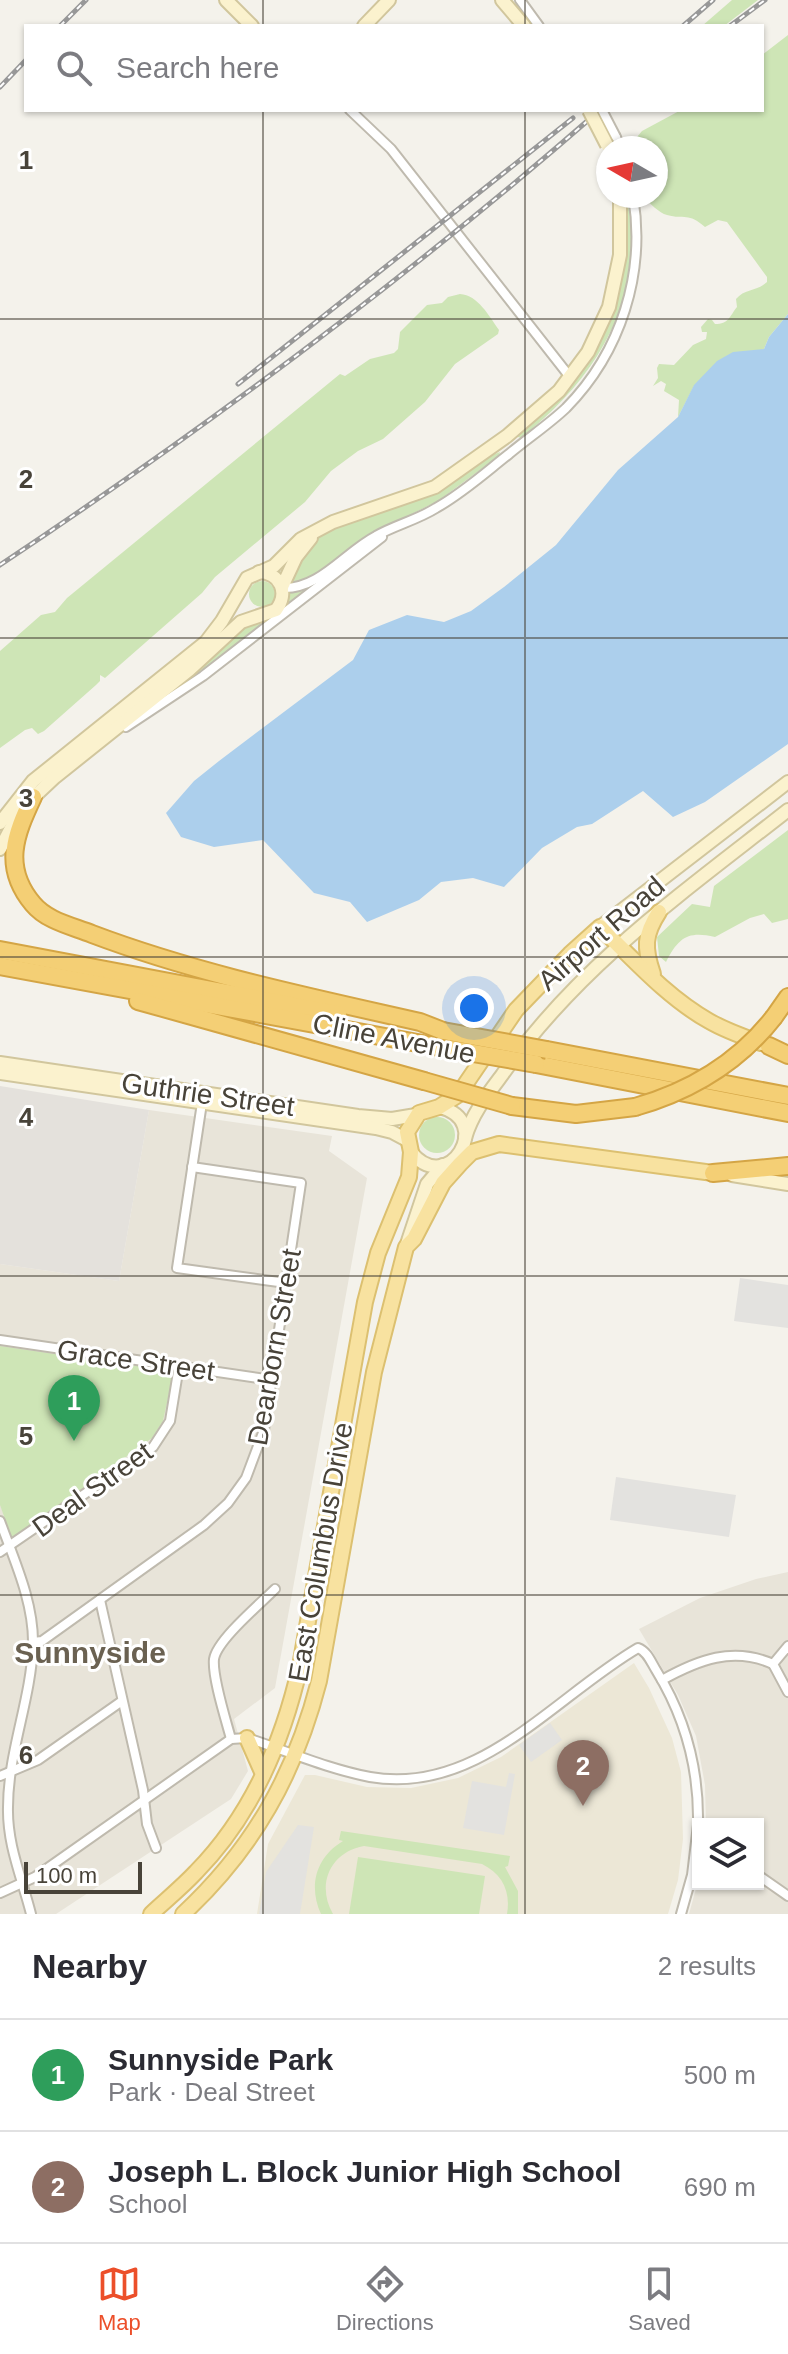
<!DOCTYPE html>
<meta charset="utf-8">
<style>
body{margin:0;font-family:Helvetica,sans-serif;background:#f7f7f7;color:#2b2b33}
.controls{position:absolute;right:24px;bottom:24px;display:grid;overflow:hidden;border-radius:0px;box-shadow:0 2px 6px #0004}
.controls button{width:72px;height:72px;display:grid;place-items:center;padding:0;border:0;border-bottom:2px solid #e1e1e2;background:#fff;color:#2b2b33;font:40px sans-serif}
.compass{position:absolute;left:596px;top:136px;width:72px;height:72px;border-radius:50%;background:#fff;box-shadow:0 2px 6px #0004;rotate:279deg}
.scale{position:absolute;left:24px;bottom:20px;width:118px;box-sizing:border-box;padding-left:8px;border:4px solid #484339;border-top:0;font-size:22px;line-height:28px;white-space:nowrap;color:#484339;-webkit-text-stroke:6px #fff;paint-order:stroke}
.you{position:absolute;left:474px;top:1008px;width:28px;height:28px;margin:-20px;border:6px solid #fff;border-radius:50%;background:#1a73e8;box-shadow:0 0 0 12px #1a73e833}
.badge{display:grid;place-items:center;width:52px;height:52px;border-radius:50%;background:#ec4f2a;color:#fff;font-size:26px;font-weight:700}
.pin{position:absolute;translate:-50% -66px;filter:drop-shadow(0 2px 4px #0008)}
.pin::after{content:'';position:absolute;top:42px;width:28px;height:24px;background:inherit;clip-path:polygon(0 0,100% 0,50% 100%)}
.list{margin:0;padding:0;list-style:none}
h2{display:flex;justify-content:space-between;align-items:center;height:104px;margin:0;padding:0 32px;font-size:34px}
h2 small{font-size:26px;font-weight:400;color:#7c7c81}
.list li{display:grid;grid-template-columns:52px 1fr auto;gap:24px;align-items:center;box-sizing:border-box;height:112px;padding:0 32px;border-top:2px solid #e1e1e2}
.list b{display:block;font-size:30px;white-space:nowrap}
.list p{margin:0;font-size:26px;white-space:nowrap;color:#7c7c81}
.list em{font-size:26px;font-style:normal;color:#7c7c81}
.icon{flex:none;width:44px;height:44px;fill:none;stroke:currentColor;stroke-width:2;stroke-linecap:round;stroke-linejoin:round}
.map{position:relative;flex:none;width:788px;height:1914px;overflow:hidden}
.search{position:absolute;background:#fff;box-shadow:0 2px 6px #0004;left:24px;right:24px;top:24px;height:88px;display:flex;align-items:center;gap:20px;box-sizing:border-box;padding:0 28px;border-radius:0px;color:#7c7c81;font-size:30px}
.sheet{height:328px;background:#fff}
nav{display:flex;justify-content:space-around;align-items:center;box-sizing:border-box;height:112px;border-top:2px solid #e1e1e2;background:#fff;font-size:22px;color:#7c7c81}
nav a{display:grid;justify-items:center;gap:4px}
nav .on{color:#ec4f2a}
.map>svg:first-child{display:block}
.residential{fill:#e8e4d9}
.industrial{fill:#e4e1dc}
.education{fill:#ece7d6}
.green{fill:#cee5b6}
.parking{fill:#e3e2df}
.water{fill:#accfec}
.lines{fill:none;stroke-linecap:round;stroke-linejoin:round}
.street-casing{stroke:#bfbaae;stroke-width:12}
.secondary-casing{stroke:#d1c69d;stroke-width:16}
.primary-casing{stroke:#dcc070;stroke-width:18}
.highway-casing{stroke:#d4a545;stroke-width:20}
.street{stroke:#fff;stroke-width:8}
.secondary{stroke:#fbf2ce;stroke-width:12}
.primary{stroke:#f8e2a0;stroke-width:14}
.highway{stroke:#f4cf75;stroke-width:16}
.rail-casing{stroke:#989898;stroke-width:5}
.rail{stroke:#fff;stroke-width:2;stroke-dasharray:6;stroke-linecap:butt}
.street-bridge-casing{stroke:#bfbaae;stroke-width:12;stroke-linecap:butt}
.secondary-bridge-casing{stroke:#d1c69d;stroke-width:16;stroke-linecap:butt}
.highway-bridge-casing{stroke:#d4a545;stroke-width:20;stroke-linecap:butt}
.street-bridge{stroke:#fff;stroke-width:8}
.secondary-bridge{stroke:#fbf2ce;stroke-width:12}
.highway-bridge{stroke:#f4cf75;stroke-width:16}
.grid{fill:none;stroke:#484339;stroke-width:2;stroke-opacity:0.55}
.labels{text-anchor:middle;stroke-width:6;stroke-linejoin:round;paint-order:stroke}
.street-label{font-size:28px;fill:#484339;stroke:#fff}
.neighbourhood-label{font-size:30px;font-weight:bold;fill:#6a6151;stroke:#fff}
.grid-label{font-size:26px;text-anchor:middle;font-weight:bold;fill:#484339;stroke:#fff;stroke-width:6;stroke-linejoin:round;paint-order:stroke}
</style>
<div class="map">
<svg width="788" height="1914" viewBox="0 0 788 1914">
<rect width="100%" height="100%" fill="#f4f2eb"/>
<g class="residential">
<polygon points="149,1110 332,1136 329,1151 367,1178 275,1688 234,1719 248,1771 231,1799 56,1914 0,1914 0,1264 119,1281"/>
<polygon points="788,1572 788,1914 689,1914 698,1881 698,1884 758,1884 758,1824 706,1824 705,1785 696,1736 678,1695 639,1629 700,1598 756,1579"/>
</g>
<polygon class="industrial" points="0,1086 149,1110 119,1281 0,1264"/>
<polygon class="education" points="634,1663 649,1688 672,1738 681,1772 683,1839 678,1880 668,1914 257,1914 268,1844 305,1775 315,1775 367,1787 411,1788 458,1778 501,1757"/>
<g class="green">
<polygon points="732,0 758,0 724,26 702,26"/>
<path d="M788,35v279l-19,23 -5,12 -70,37 -16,31 1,-17 -15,-9 2,-7 -5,-3 -8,5 5,-8 -1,-10 2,-4 15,1 19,-20 13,-6 1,-7h-5l-1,-5 7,-8 4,1 3,4c14,0 14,-7 22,-17l-1,-8c9,-11 20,-7 31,-17v-5l-40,-55 -9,-2 -13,7c-17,-15 -20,-7 -38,-12 -8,-2 -17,-12 -23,-17v-2h12v-48h-21l2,-11 5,-6 39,-21h81v-55z"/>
<path d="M626,196h3c17,102 -31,181 -108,242l-3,-1v-5l19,-15 79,-116 10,-50z"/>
<path d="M460,294c18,1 29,22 39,36l-1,4 -43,30 -30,38 -42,37 -25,12 -27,20 -26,31 -90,75 -13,16 -97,85 -5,-3v6l-4,4 -52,46 -6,3 -6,-6 -7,2 -25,18v-97l41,-36 14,-3 12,-14 273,-224 5,2 25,-17 24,-6 4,-4 2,-17 27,-27 15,-2 6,-6z"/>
<path d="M500,452l-1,4 -61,45 -69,34 -55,42 -15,5 -10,-1c27,-72 90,-59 148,-89 22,-12 39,-32 63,-40z"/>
<circle cx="262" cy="594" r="13"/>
<polygon points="307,589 308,591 207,671 134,717 242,626 268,619 287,591 298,592"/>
<path d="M788,830v89l-16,4 -8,-9 -14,4 -35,19c-27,-6 -36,0 -49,25l-7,-6 -2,-19 35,-33 18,3 4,-21z"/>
<circle cx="437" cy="1135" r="18"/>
<polygon points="0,1346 166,1370 173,1375 163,1421 152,1438 15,1538 11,1536 0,1505"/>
<path d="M341,1831l169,25 -2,10 -3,1 13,24v23h-11c4,-23 -5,-40 -25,-50l-118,-18c-34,6 -48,39 -31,68h-12c-13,-28 -5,-57 22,-73l-4,-1z"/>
<polygon points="358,1857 485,1876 479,1914 349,1914"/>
</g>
<g class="parking">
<polygon points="740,1278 788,1285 788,1328 734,1321"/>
<polygon points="616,1477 736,1495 729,1537 610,1520"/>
<polygon points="550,1723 562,1740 531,1762 519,1745"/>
<polygon points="509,1773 515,1774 504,1835 463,1828 472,1781 506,1787"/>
<polygon points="298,1825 314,1827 300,1914 259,1914 266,1872"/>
</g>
<polygon class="water" points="788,314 788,744 705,802 673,817 643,791 592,824 577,827 542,848 504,887 473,878 441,882 419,900 367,922 350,902 314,893 263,840 214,847 181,837 166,813 194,781 219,761 353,660 369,630 407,615 444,622 471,611 504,587 556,545 618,470 678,417 694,385 717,361 733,352 764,349 769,337"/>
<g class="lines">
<defs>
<g id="street">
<polyline points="520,0 539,26"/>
<polyline points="350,110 391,149 570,377"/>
<polyline points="616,137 620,148"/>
<path d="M283,588c37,1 62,-36 93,-52 19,-11 41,-16 60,-28 27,-15 50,-36 73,-54 19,-16 39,-29 57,-46 55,-56 80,-135 67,-212"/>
<polyline points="126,727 203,676 382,537"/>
<polyline points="202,1103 177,1268 286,1283"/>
<polyline points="0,1340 272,1380"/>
<path d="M0,1521c14,39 34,81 33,124 -2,55 -25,107 -25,162 -1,38 14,71 23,107"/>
<polyline points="0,1552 153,1447 170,1421 179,1366"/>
<polyline points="100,1600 143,1790 147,1824 156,1848"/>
<polyline points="33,1642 42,1641 204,1525 228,1503 246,1478 264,1430 301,1183 192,1167"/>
<polyline points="773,1664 788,1692"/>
<polyline points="773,1664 788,1646"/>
<path d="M662,1680c36,-20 71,-34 111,-16"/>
<path d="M231,1739c-5,-19 -19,-62 -17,-80 3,-19 46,-55 61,-70"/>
<polyline points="0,1776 38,1760 122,1701"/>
<polyline points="758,1875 788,1896"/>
<path d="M0,1893l35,-16 196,-138 16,-1c40,13 81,31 123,39 108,19 184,-80 268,-129 9,3 13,14 18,22 29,47 43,100 42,154"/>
<polyline points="681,1914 692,1875 698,1825"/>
</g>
<g id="secondary">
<polyline points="226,0 252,26"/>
<polyline points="502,0 524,26"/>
<polyline points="364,26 389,0"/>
<polyline points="282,587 296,557 311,538"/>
<polyline points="0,823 33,781 206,642 222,621 247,578 274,566 301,539 333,522 435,487 507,436 559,391 588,352 609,307 620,255 620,196"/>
<path d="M0,849l21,-40 34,-32 134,-107 52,-48 35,-12c13,-17 5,-37 -17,-38"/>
<polyline points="600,927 788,782"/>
<polyline points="0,1063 358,1116 392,1119 416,1115"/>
<polyline points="0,1073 376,1128 392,1132 407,1140"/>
<path d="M465,1138c7,-24 22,-43 37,-63 76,-109 183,-184 286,-265"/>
<path d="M411,1152c37,46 85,-32 28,-45"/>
<polyline points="732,1175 788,1184"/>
<polyline points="406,1247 427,1184 443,1165"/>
</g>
<g id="primary">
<path d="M653,974c-9,-26 -9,-39 6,-62"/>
<polyline points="247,1738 263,1774"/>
<path d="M151,1914c15,-14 31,-27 45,-42 55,-56 87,-131 104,-206l65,-364 13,-49 31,-76 2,-25 -4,-20 12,-19 20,-6 19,-12 58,-85 54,-56 30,-27c34,33 68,71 109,94 17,10 35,16 52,22"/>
<path d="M183,1914c71,-66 112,-140 136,-233l55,-309 32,-125 8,-8 29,-56 17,-19 12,-12 27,-8 214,29"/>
</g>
<g id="highway">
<path d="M33,797c-18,38 -31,70 0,107 14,17 39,22 59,30 106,40 218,63 328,88l23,9"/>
<polyline points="0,950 338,1014"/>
<polyline points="0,966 450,1049"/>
<polyline points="138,1001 424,1081"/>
<polyline points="774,1017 788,997"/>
<polyline points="769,1046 788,1055"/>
<polyline points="547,1050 788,1096"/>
<polyline points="536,1064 788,1113"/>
<polyline points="512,1106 576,1114 635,1107"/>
<polyline points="713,1173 788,1166"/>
</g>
</defs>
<use href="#street" class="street-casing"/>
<use href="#secondary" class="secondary-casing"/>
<use href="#primary" class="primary-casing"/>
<use href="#highway" class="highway-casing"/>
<use href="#street" class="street"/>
<use href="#secondary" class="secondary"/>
<use href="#primary" class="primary"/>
<use href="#highway" class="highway"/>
<defs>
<g id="rail">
<polyline points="60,26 86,0"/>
<polyline points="683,26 713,0"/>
<polyline points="730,26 765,0"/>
<polyline points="0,87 26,60"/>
<polyline points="238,384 573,118"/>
<path d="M0,565c209,-139 411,-290 600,-455"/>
</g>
</defs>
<use href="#rail" class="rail-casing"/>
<use href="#rail" class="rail"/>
<defs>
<polyline id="street-bridge" points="602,110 616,137"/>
<polyline id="secondary-bridge" points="589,110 607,145"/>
<g id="highway-bridge">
<polyline points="443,1031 547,1050"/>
<polyline points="450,1049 536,1064"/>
<polyline points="424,1081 512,1106"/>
<path d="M635,1107c56,-16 103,-44 139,-90"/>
</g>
</defs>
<use href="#street-bridge" class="street-bridge-casing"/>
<use href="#secondary-bridge" class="secondary-bridge-casing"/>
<use href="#highway-bridge" class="highway-bridge-casing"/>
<use href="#street-bridge" class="street-bridge"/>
<use href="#secondary-bridge" class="secondary-bridge"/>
<use href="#highway-bridge" class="highway-bridge"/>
</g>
<path class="grid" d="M263,0v26M525,0v26M263,110v1804M525,110v1804M0,319h788M0,638h788M0,957h788M0,1276h788M0,1595h788"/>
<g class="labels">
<g class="street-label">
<text transform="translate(601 933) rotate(-41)" y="10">Airport Road</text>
<text transform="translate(394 1038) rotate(11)" y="10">Cline Avenue</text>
<text transform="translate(208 1094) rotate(8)" y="10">Guthrie Street</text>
<text transform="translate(274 1347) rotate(-80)" y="10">Dearborn Street</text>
<text transform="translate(136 1360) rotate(8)" y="10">Grace Street</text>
<text transform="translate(92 1489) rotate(-36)" y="10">Deal Street</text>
<text transform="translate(320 1552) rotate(-80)" y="10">East Columbus Drive</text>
</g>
<g class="neighbourhood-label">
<text x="90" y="1663">Sunnyside</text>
</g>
</g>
<g class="grid-label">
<text x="26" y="169">1</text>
<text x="26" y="488">2</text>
<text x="26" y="807">3</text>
<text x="26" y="1126">4</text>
<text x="26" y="1445">5</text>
<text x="26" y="1764">6</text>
</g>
</svg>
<div class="controls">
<button><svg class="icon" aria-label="layers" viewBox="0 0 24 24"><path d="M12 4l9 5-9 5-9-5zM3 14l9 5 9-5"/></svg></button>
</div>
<svg class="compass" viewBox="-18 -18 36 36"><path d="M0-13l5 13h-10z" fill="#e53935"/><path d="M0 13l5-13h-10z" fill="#7c7c81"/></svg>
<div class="scale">100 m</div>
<div class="you"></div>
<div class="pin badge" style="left:74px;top:1441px;background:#2e9e5b">1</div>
<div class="pin badge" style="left:583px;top:1806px;background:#8d6e63">2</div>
<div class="search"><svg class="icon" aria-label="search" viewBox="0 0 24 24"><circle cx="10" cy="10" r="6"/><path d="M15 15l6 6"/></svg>Search here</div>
</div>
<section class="sheet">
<h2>Nearby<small>2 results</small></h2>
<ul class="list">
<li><span class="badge" style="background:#2e9e5b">1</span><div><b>Sunnyside Park</b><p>Park · Deal Street</p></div><em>500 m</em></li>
<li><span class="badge" style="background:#8d6e63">2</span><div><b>Joseph L. Block Junior High School</b><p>School</p></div><em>690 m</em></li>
</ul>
</section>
<nav>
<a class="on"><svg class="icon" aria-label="map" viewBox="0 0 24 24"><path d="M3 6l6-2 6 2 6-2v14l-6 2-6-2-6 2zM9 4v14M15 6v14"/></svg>Map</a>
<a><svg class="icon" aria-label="directions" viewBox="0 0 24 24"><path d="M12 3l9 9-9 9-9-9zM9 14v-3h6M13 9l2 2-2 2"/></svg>Directions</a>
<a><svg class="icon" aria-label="saved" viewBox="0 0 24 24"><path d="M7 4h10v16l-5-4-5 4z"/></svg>Saved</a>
</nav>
